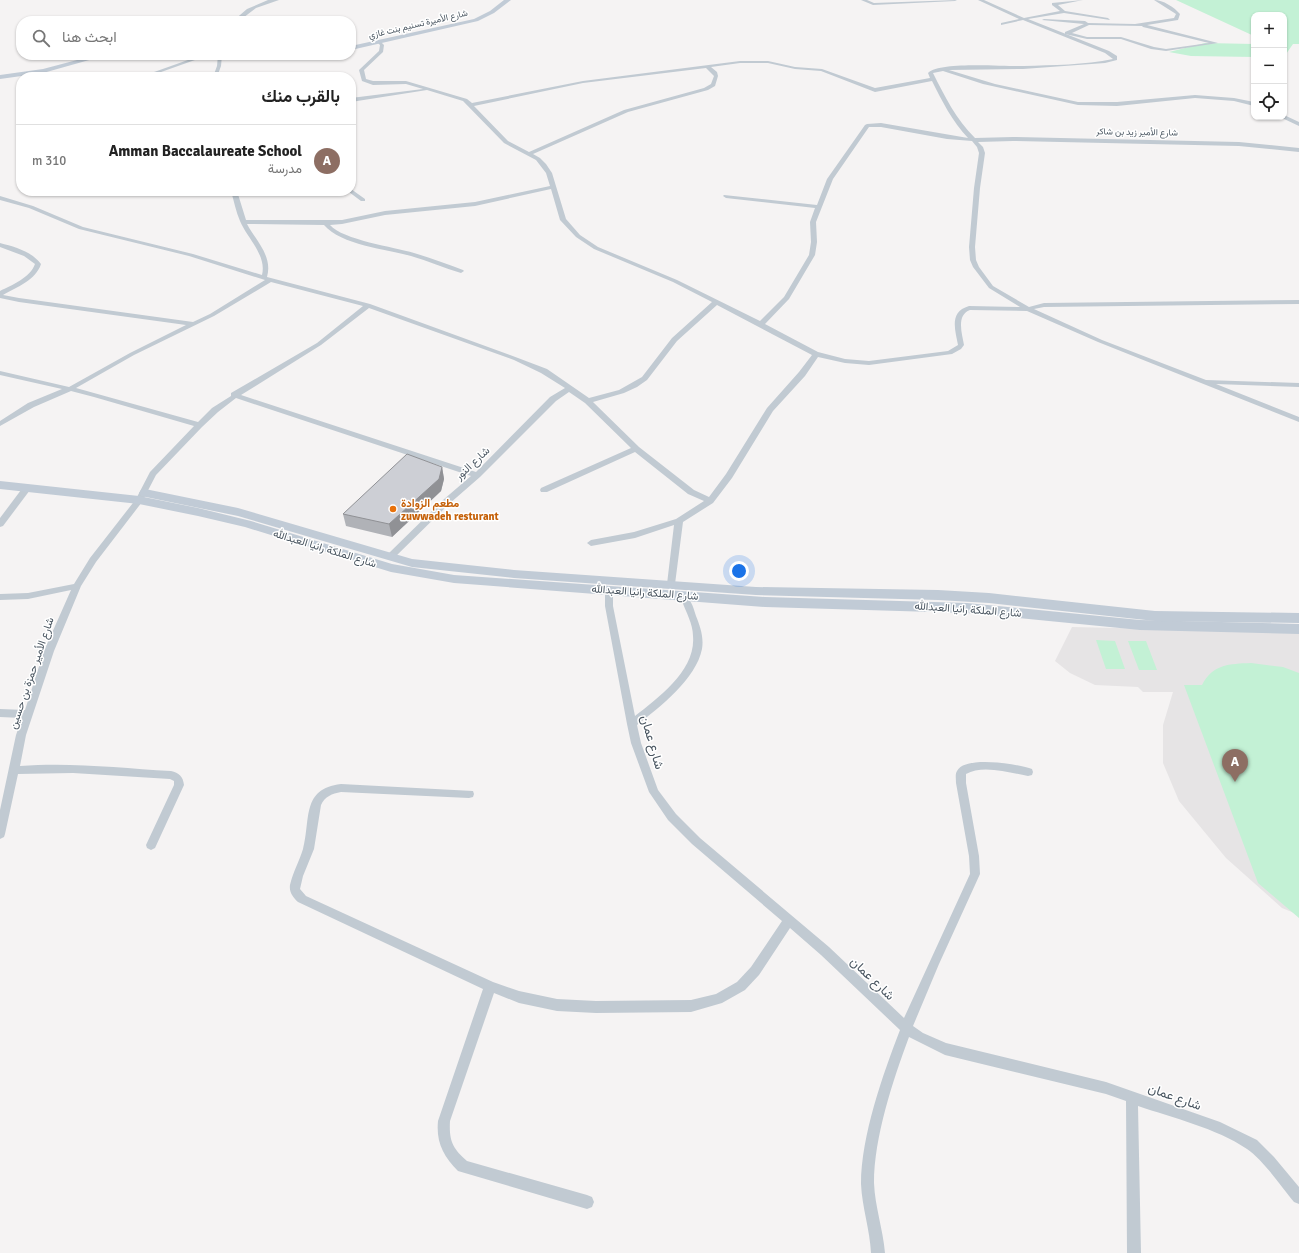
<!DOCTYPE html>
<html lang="ar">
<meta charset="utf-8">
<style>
body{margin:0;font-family:Signika,Vazirmatn,sans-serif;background:#f2f2f2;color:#222;direction:rtl}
.controls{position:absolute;right:12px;top:12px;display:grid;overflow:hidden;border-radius:8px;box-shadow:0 1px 3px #0004}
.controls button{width:36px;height:36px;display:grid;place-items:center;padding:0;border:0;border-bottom:1px solid #e0e0e0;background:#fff;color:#222;font:20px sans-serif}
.you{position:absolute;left:739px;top:571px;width:14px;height:14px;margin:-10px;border:3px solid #fff;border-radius:50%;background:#1a73e8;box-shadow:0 0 0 6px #1a73e833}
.badge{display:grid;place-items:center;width:26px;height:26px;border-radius:50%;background:#db2777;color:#fff;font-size:13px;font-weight:700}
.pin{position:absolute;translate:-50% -33px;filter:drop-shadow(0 1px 2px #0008)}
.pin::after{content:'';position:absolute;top:21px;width:14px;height:12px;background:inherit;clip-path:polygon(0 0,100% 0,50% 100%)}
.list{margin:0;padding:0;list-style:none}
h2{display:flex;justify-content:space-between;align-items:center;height:52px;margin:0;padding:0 16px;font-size:17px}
h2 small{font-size:13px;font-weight:400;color:#767676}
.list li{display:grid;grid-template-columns:26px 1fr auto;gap:12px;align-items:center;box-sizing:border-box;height:72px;padding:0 16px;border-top:1px solid #e0e0e0}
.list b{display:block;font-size:15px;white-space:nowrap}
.list p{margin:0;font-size:13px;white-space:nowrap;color:#767676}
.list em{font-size:13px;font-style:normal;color:#767676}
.icon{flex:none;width:22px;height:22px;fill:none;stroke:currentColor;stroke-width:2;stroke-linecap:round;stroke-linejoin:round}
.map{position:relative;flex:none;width:1299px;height:1253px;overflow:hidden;direction:ltr}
.search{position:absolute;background:#fff;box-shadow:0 1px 3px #0004;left:16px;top:16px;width:340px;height:44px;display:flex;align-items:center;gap:10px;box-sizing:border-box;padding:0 14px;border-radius:16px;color:#767676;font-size:15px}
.panel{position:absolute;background:#fff;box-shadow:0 1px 3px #0004;left:16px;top:72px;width:340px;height:124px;border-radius:16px;direction:rtl}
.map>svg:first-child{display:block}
.education{fill:#e6e4e5}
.green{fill:#c3f1d5}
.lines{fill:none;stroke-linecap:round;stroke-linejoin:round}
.minor{fill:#c1cad2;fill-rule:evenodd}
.tertiary{fill:#c1cad2;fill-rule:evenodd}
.secondary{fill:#c1cbd6;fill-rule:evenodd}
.wall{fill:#b0b2b7}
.shaded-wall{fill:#909195}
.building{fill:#cdcfd5;stroke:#909195}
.food-dot{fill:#e8710a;stroke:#fff;stroke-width:1.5}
.labels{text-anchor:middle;stroke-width:3;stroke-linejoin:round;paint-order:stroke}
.far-street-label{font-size:9px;fill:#4a5661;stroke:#fff}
.street-label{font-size:11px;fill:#4a5661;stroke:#fff}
.food-label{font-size:11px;font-weight:bold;fill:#c56008;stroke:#fff;text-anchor:start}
.near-street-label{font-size:13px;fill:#4a5661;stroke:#fff}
</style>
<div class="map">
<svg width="1299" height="1253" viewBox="0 0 1299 1253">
<rect width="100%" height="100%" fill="#f5f3f3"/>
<polygon class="education" points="1072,627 1299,632 1299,915 1282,908 1226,858 1179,801 1163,763 1163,725 1173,692 1143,692 1138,687 1095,685 1070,673 1055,661"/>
<g class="green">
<polygon points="1176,0 1299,0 1299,44 1293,44 1284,57 1284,15 1254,15 1254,36"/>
<polygon points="1205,43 1254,44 1254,57 1191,56 1169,52"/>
<polygon points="1096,640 1115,641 1125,669 1106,669"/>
<polygon points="1128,641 1146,641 1157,670 1139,670"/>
<path d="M1251,663l32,4 16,6v245l-41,-35 -74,-198h18c11,-21 27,-21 49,-22z"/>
</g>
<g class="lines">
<g class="minor">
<polygon points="861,0 867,0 874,3 957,0 955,1 873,5"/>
<path d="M978,0h6l40,18 36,-7 -8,-6v-2l31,-3 -25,5 7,6 43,7 2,2 -46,-7 -36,6 81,32 8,5v4l-12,3 -82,6 -74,1 46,14 83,18h39l78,-7 39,3 20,4v4l-20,-5 -39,-3 -78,8 -39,-1 -95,-21 -40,-13 -10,2c12,24 23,46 42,65l38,-1 226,5 60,6v4l-60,-6 -226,-5 -35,1 5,5 2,6 -5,35 -5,59 1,13 3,7 14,19 36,21 15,-4 255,-3v4l-255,3 -10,2 68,31 104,40 93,3v4l-83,-3 83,33v5l-201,-80 -71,-31 -57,-1c-14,5 -8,24 -6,35l-3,4 -9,5 -83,11 -24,-2 -27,-6 -13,19 -32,35 -41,67 -19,25 -30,19 -8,62 -4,3 -4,-3 7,-59 -39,13 -44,8 -4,-3 4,-3 43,-8 42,-13 28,-18 -16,-7 -53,-42 -88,40h-6l-1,-2 1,-2 90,-40 -46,-45 -16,-11 -13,9 -76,76 -31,27 -56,55 -3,1 -4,-3 1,-2 56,-55 28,-24 -235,-78 -18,14 -16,15 -46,48 -14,27 -46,60 -15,24 -27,65 -28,84 -6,31c50,-4 101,2 151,5 8,2 12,5 13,14l-29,63 -4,2 -4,-2 -1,-3 28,-60v-4l-4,-2 -97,-6 -55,1 -13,60 -1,3 -4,2v-29l16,-75 6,-17 -22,-1v-8l25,1 19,-59 27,-61 -43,9 -28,1v-6l28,-1 46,-9 16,-26 46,-59 14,-27 44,-46 -100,-29 -23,-6 -37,16 -34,19v-5l28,-18 34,-14 -62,-14v-4l69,16 61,-34 56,-28 -167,-23 -19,-4v-7c12,-6 30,-13 35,-27l-11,-8 -24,-9v-4c15,4 31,8 41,21 -5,16 -24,23 -38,31l16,3 174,24 17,-8 55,-34 -76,-24 -110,-27 -50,-21 -29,-8v-4l33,10 50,21 110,27 69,21c5,-20 -15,-37 -22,-54 -4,-9 -6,-20 -9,-30h6l9,29h96l43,-9 90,-9 75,-16 -4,-13 -10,-13 -32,-17 -41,-42 -36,-11 -76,12v-4l72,-9 -17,-5 -33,1 -11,-4 -3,-11 20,-19 1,-6 -3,-3h4l3,3 -1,7 -19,18 2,9 7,2h33l61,18 5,4 111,-22 157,-20h28l27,6 27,2 53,19 55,-10 -2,-5c13,-12 76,-6 96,-7 28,-1 61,-1 89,-7l-8,-6 -82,-33 -22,5v-2l18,-4zM740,63h28l27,6 26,2 54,21 57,-11c10,20 20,40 36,57l-87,-15 -14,1 -2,1 -38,54 -10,26 -93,-10 -1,1 3,2 89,10 -5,14 1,20 -2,13 -25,42 -24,24 -83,-41 -79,-33 -18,-12 -14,-16 -14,-46 -6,-9 -6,-6 -7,-4 95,-42 80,-22 7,-4 3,-10 -1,-4 -6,-5zM706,68l8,8 -3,8 -7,4 -80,22 -95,42 -21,-11 -34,-35 109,-23zM869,127h12l66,12 25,2 5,6 2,6 -5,35 -5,59 1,13 3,7 16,21 31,19 -51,-1c-20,6 -14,23 -11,39l-10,6 -79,10 -24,-2 -27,-7 -53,-28 24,-25 26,-44 2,-13 -1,-20 17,-43zM551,189l9,31 16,17 18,12 79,33 39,20 -40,36 -30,39 -23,13 -30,8 -42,-29 -29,-11 -148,-54 -103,-27c6,-21 -11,-36 -20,-53l77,1c17,20 62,24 87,31 17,5 33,12 50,17l3,-2 -1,-1c-16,-6 -32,-12 -49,-17 -20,-6 -71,-13 -84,-28l12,-1 43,-9 90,-9zM271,282l92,24 -46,37 -86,50v3l-19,12 -14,14 -122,-34 58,-33 80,-39zM717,305l95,50 -13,17 -32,36 -41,66 -17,23 -15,-7 -55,-43 -46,-45 31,-9 13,-6 10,-7 30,-39zM369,308l145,52 27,13 24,15 -15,9 -74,75 -235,-77 80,-50z"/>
<path d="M1154,0c9,0 20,7 26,14l-2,6 -31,5 71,18 -52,8 -15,-2 -30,-10h-34l-22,-5v-2l19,-8 -42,-4 2,-1 41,2 3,2 47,1 39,-6 2,-4zM1089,25l53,1 1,1 66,16 -43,6 -12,-2 -33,-10h-34l-15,-4z"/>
<polygon points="202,55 209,55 147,77 140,77"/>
<polygon points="218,55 222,55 221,66 217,77 213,77 217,66"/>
<polygon points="1284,115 1299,122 1299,126 1282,118 1281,117 1284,117"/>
<polygon points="351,189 365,199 365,201 361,201 349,192 348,191 351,191"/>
<polygon points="27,485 30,486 31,488 30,490 3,526 0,527 0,518 24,486"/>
<path d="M609,586l4,3v17l22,110c24,-19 61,-46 58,-80 0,-12 -7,-24 -11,-35l1,-2 3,-1c6,2 8,12 10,18 4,10 8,21 6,33 -6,30 -42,58 -65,76l4,18 17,47 18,24 24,24 129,109 75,71 66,-144 -1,-18 -13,-73c0,-4 -1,-9 1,-12 8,-16 61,-7 75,-2l1,3 -1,3 -4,1c-18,-3 -45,-12 -62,-2v9l13,73 1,18 -41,90 -26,62 10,7 23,10 160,39 114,40 37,18 17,17 25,30v17l-5,-2c-13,-16 -31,-42 -47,-53 -31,-21 -74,-31 -109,-43l3,147h-14l-1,-152 -20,-7 -161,-39 -36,-18c-16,43 -35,100 -35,146 1,24 9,46 11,70h-14c-1,-23 -9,-46 -10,-69 0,-48 22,-110 39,-154l-79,-75 -31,-27 -31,47 -14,15 -23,13 -31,9 -95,1 -39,-2 -38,-8 -25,-10 -44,128c-1,19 2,27 17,40l120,34 5,2 2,5 -2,5 -5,2 -129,-38c-15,-15 -22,-29 -20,-50l45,-132 -185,-87c-5,-5 -9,-10 -8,-17 3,-13 9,-23 13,-36 8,-30 -2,-60 38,-65l132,7 1,3 -1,3 -4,1 -128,-6c-9,2 -16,4 -20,13l-7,44 -11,27 -3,13 6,7 187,86 26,9 38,8 39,2 95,-1 25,-6 21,-12 14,-15 31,-46 -90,-77 -24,-24 -19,-28 -18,-49 -4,-19 -22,-118v-17z"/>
</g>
<polygon class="tertiary" points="268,0 279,0 256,8 239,21 233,21 247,9"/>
<g class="secondary">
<polygon points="504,0 511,0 494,13 478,21 351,50 351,46 474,19 490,11"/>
<polygon points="237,18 239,19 240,21 234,21"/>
<polygon points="96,55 107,55 43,73 0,79 0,75 43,69"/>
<polygon points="0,481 139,496 198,508 251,521 392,564 454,575 765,597 967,603 1140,620 1299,624 1299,634 1140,630 967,613 765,607 454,583 391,572 245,527 198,516 139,504 0,489"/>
<polygon points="145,489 238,508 412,559 514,570 756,587 938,590 989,593 1155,611 1299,613 1299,623 1155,621 989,603 938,600 756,595 514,578 412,567 238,516 141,496 139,493 141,490"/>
</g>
</g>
<polygon class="wall" points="442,467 444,479 441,491 392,537 346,526 343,514"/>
<polygon class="shaded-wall" points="442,467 444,479 441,491 392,537 389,524"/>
<polygon class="building" points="407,454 442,467 439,479 389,524 343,514"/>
<circle class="food-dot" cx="393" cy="509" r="4"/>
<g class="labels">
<g class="far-street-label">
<text transform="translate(418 24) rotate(-13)" y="3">شارع الأميرة تسنيم بنت غازي</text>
<text transform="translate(1137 132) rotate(1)" y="3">شارع الأمير زيد بن شاكر</text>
</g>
<g class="street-label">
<text transform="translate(472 463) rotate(-43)" y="4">شارع النور</text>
<text transform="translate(325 548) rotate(17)" y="4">شارع الملكة رانيا العبدالله</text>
<text transform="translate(645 592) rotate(4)" y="4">شارع الملكة رانيا العبدالله</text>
<text transform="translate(968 609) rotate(4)" y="4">شارع الملكة رانيا العبدالله</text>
<text transform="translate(31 673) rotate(-71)" y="4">شارع الأمير حمزة بن حسين</text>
</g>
<g class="food-label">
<text x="401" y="507">مطعم الزوادة<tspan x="401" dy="13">zuwwadeh resturant</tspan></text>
</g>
<g class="near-street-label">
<text transform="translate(653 742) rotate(74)" y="5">شارع عمان</text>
<text transform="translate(873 978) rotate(44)" y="5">شارع عمان</text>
<text transform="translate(1175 1096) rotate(20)" y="5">شارع عمان</text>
</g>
</g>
</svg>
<div class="controls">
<button>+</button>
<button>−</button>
<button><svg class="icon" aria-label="locate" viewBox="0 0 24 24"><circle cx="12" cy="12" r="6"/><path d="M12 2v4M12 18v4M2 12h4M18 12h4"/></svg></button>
</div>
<div class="you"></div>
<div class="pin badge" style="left:1235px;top:782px;background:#8d6e63">A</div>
<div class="search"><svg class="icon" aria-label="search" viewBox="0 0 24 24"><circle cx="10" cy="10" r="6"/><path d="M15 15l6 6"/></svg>ابحث هنا</div>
<section class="panel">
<h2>بالقرب منك<small></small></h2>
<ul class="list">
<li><span class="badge" style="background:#8d6e63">A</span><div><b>Amman Baccalaureate School</b><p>مدرسة</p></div><em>310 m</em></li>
</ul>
</section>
</div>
